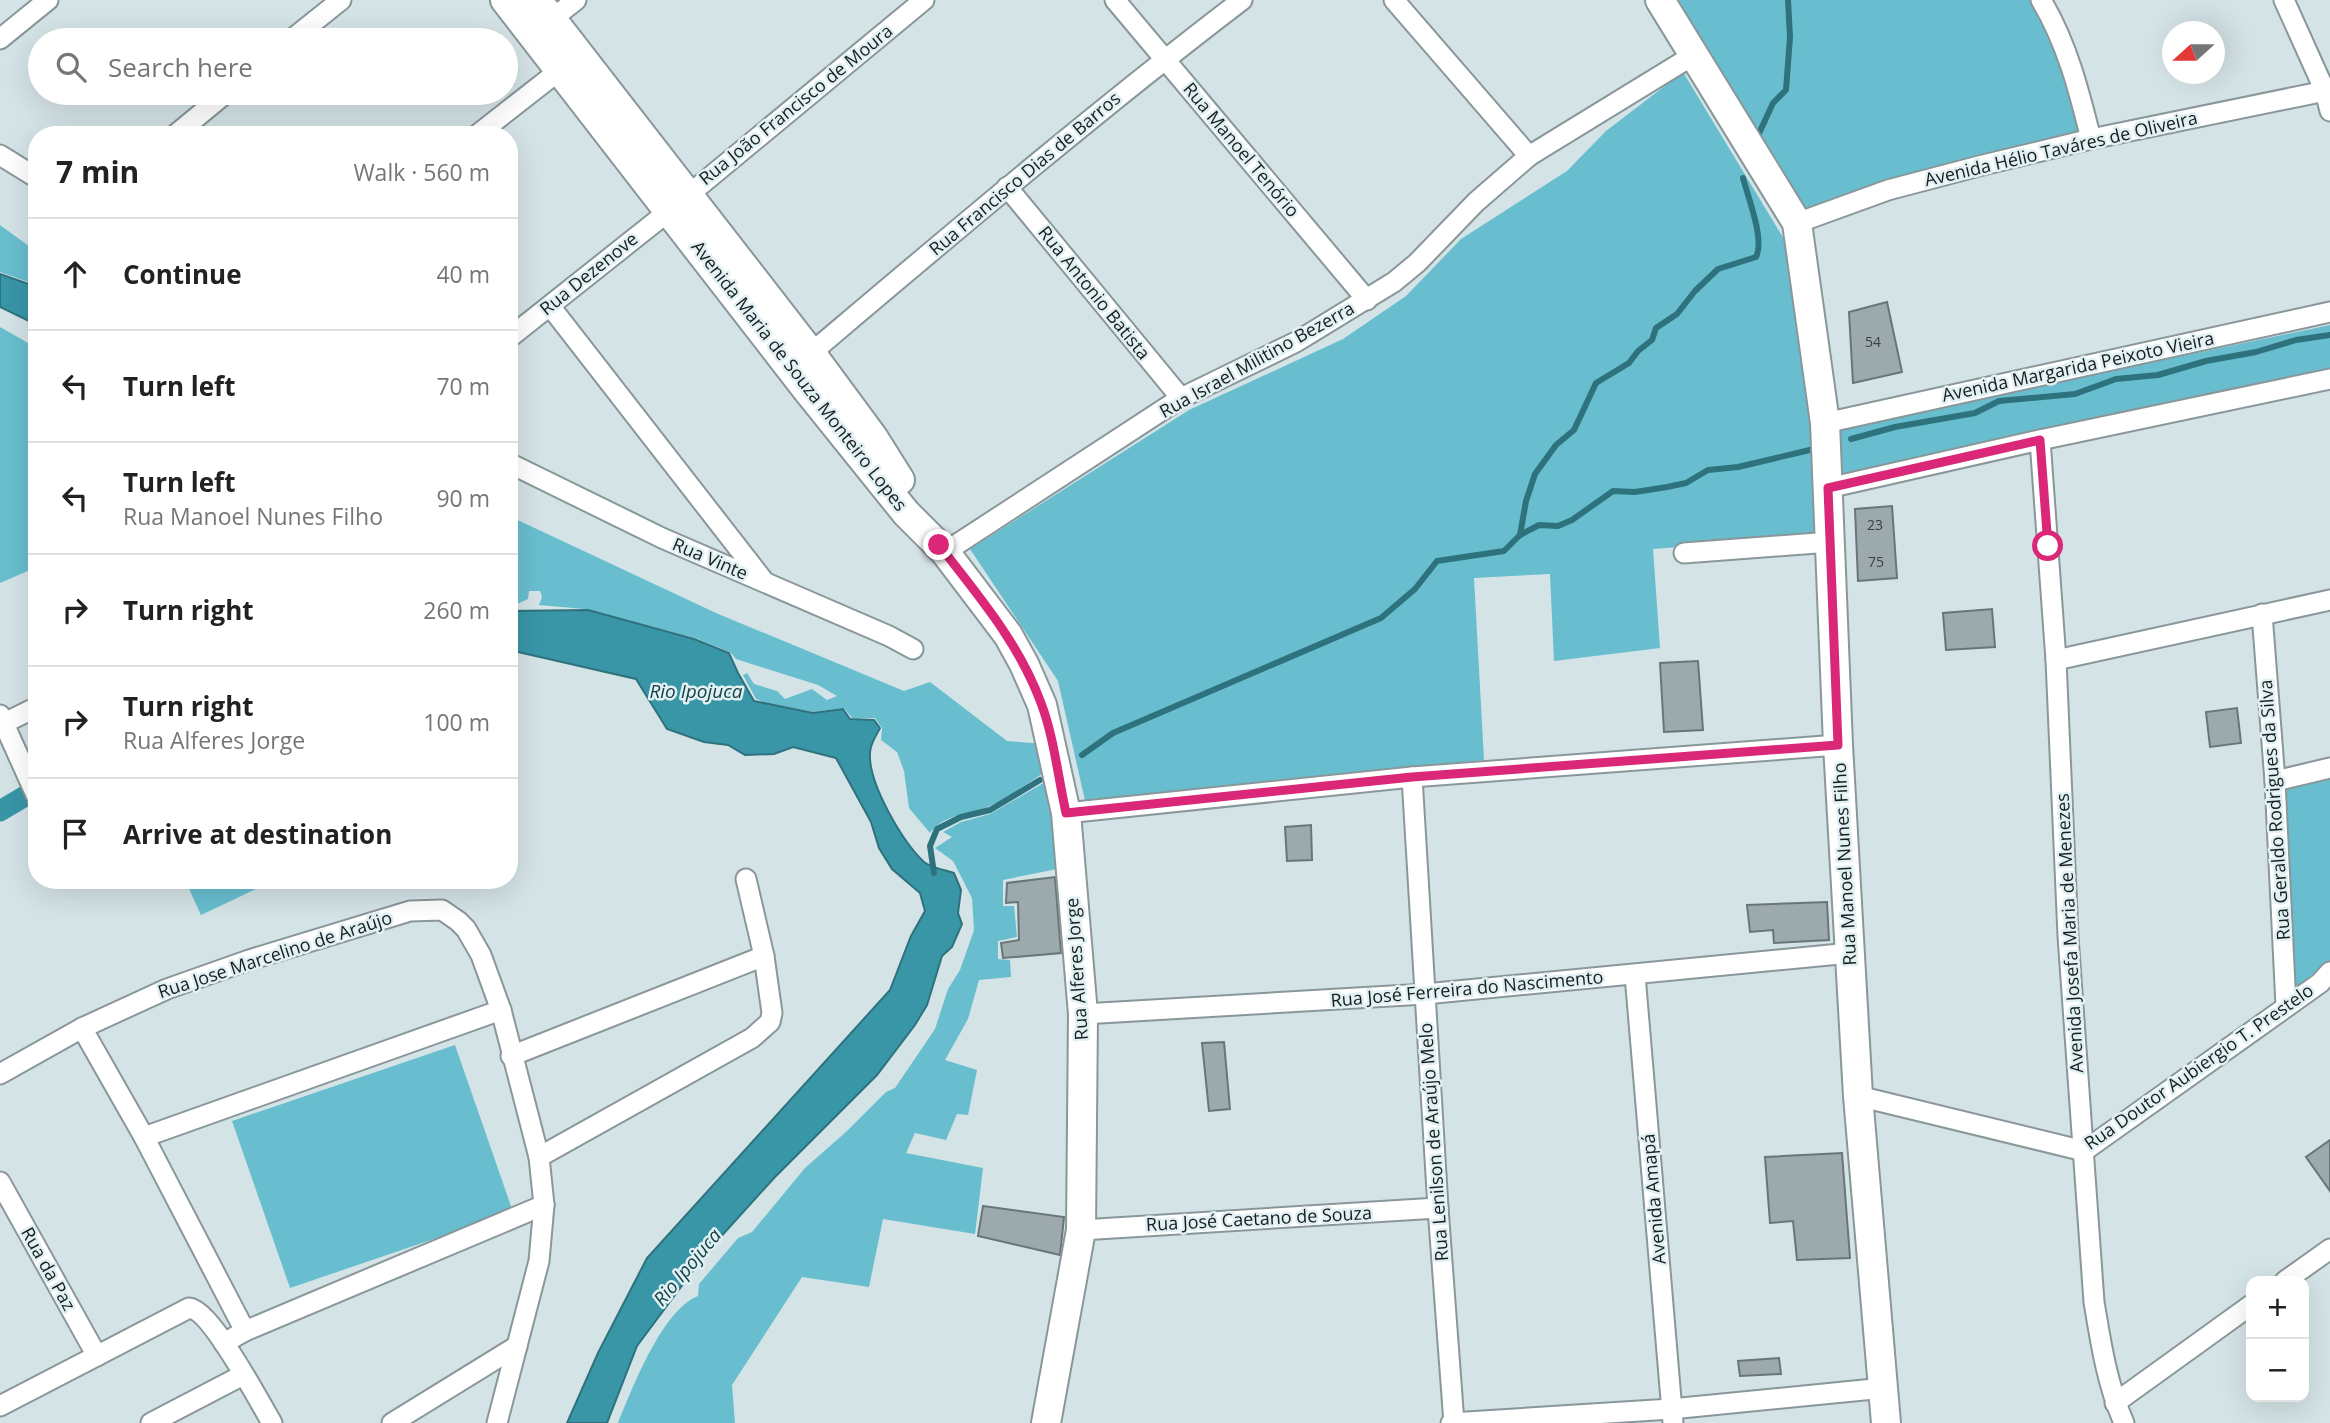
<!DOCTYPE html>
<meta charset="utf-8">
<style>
body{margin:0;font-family:"Open Sans",sans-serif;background:#f6f6f6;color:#222}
.controls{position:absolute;right:21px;bottom:21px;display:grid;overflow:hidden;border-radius:14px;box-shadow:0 7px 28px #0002}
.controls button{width:63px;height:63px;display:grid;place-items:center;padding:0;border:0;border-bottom:2px solid #e0e0e0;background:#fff;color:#222;font:35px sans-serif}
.compass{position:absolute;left:2162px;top:21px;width:63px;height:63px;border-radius:50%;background:#fff;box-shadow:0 7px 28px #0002;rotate:249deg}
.stop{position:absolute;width:21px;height:21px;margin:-16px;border:5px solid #db2777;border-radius:50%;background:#fff}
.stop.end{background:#db2777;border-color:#fff;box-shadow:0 2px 7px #0008}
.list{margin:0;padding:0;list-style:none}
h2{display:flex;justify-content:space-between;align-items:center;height:91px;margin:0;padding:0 28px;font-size:30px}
h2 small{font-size:23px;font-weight:400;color:#767676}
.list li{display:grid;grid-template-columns:46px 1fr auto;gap:21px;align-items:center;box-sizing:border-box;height:112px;padding:0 28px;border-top:2px solid #e0e0e0}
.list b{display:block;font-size:26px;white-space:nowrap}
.list p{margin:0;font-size:23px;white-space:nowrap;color:#767676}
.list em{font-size:23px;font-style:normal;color:#767676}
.icon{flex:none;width:38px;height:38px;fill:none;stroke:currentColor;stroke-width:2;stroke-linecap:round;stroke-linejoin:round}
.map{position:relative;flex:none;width:2330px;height:1423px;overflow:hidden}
.search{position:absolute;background:#fff;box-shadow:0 7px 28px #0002;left:28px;top:28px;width:490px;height:77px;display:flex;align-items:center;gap:18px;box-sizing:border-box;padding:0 24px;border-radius:38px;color:#767676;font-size:26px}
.panel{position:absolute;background:#fff;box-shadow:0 7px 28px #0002;left:28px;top:126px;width:490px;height:763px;border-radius:28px}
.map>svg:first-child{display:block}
.green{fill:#68becf}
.water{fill:#3896a7;stroke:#2e727e;stroke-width:2}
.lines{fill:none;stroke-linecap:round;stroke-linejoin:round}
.stream{stroke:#2e727e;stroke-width:6}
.canal{stroke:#3896a7;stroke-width:21}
.building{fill:#9caaad;stroke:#697678;stroke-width:2}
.street-casing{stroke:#89979a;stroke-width:23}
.secondary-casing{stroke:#89979a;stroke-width:32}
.street{stroke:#fff;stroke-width:19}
.secondary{stroke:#fff;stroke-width:28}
.route{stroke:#db2777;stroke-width:9}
.labels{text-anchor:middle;stroke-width:5;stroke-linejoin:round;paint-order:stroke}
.number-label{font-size:14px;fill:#394142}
.street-label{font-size:18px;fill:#181e1f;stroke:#e1f0f3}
.water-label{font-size:19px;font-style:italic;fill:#164048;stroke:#e1f0f3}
</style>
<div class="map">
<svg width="2330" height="1423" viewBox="0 0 2330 1423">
<rect width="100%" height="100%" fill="#d4e3e6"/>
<g class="green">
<path d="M1678,0h353c25,41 39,87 52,133l-279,77z"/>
<polygon points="1683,72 1796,259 1824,536 1653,549 1660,648 1554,661 1550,574 1474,578 1484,760 1086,805 1058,681 970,549 1189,410 1343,339 1406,296 1461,239 1567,171 1606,131"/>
<polygon points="0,225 37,252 37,285 0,272"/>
<polygon points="2330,325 2330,373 1838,478 1834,429"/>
<polygon points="0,327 37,348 37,567 0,583"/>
<path d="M509,516l207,97 188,78 26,-9 77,59 39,3 5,24c-19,12 -40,29 -61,38 -20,9 -47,8 -60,27l-21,-25 -5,-37 -7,-19 -16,-12 1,-12 -7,-10h-23l-8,-10 -31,4 -50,-10 -7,-3 -13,-24 4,-2 7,11 23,7 8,8 27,-10 15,11 10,-4 -19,-11 -82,-26 -6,-7 -35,-14 -111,-29 -45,-4 3,-8 -2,-6h-11l-1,8 -13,6 -6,-2z"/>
<polygon points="2330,776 2330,964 2293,993 2284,788"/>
<path d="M1052,778l10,90 -59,12v26h11l3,31 -19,4v18l12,1 1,17 -32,3 -11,39 -23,41 32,10 -9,45 -11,-1 -11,26 -31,-7 -9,20 77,15 -8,66 -92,-15 -14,68 -67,-10 -70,108 3,38h-117c14,-34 44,-113 80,-127l1,-12 39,-46 14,-6 53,-64 42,-37 39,-39 9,-4 40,-59 13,-40 12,-19 14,-40 -2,-32 -19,-37 -18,-13 17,-11 -9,-5 18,-10 29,-8z"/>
<polygon points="185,880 275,880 201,915"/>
<polygon points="455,1045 513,1212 290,1288 232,1121"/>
</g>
<g class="water">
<polygon points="0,274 37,287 37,325 0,307"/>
<path d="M588,610l106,29 35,14 9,20 16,28 59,12 30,-4 7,10 24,1 6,8c-4,8 -10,16 -10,25 -2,30 32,88 54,109 7,6 21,8 30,11l7,17 -3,23 4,11 -10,23 -10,9 -15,49 -12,20 -38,50 -102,102 -68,75 -70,94 -30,77h-40l31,-70 49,-95 243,-268 21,-54 14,-25 -5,-18 -28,-24 -13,-21 -8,-26 -35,-64 -43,-11 -19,7 -29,1 -17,-10 -24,-3 -37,-13 -31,-50 -127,-29v-39z"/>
</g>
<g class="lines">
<g class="stream">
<polyline points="1756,140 1773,103 1786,90 1790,37 1788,0"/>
<polyline points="1851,439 1895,427 1975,413 1999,401 2075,394 2116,379 2158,375 2206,361 2256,352 2296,340 2330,335"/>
<path d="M1520,535l6,-34 9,-27 21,-29 18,-15 22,-47 33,-20 9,-12 14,-11 4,-12 21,-14 18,-23 23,-22 38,-12c9,-17 -8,-60 -13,-79"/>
<polyline points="1082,755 1113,733 1381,618 1415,589 1437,561 1504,551 1520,535 1539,525 1558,526 1572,520 1613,491 1635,492 1667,487 1686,483 1708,470 1738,467 1814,449"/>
<polyline points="934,873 930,846 937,829 961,817 990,810 1040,780"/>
</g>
<polyline class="canal" points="0,811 37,789"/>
</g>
<g class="building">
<polygon points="1887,302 1902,372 1853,383 1849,312"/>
<polygon points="1892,506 1897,578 1858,581 1855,509"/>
<polygon points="1992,609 1995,647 1946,650 1943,613"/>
<polygon points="1698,661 1703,730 1664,732 1660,663"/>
<polygon points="2237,708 2241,743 2210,747 2206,712"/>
<polygon points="1311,825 1312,860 1287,861 1285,827"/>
<polygon points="1055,877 1061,953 1003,958 1001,943 1019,940 1018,902 1006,903 1007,883"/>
<polygon points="1827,902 1829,940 1774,943 1773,930 1750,932 1747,905"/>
<polygon points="1224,1042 1230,1109 1209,1111 1202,1043"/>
<polygon points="2330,1140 2330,1191 2306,1157"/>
<polygon points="1842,1153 1850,1258 1797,1260 1793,1221 1770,1223 1765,1157"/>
<polygon points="983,1206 1064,1217 1060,1255 978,1236"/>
<polygon points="1779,1358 1781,1374 1740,1376 1738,1361"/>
</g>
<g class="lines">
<defs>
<g id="street">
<polyline points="1115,0 1367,300"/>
<polyline points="1394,0 1529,156"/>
<path d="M2041,0c26,43 38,91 50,139"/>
<polyline points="2284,0 2325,91 2330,111"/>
<polyline points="552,19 576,0"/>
<polyline points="0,39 48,0"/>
<polyline points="291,40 341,0"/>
<polyline points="175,135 226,93"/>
<polyline points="477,135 560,70"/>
<polyline points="0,155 37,178"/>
<polyline points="1007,187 1181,398"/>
<polyline points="1797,223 1888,190 1979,166 2091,139 2330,90"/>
<polyline points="550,306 763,580"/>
<polyline points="509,338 669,211 924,0"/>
<path d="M811,353c142,-120 283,-240 431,-353"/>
<polyline points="1825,423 2330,312"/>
<path d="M2040,440l16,220 12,276 26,366c7,42 13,82 30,121"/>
<polyline points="509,463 662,538 889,636 913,649"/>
<polyline points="1828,488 2040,440 2330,379"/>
<polyline points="945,552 1181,398 1296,342 1394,282 1417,263 1476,202 1529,156 1692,56"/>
<polyline points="1684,553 1830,542"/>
<polyline points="2262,614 2275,781 2286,1006"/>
<polyline points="2056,660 2330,600"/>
<polyline points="0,715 37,797"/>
<polyline points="0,725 37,707"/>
<polyline points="1412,777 1438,1208 1454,1423"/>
<polyline points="2275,781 2330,768"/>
<polyline points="1066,813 1412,777 1838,745"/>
<polyline points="1635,975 1673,1423"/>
<polyline points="1083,1014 1425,994 1850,953"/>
<polyline points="82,1028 144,1137 245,1331"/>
<polyline points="511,1056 764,956"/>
<polyline points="0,1074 82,1028 167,989 249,960 410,911 442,910 458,921 466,929 481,955 501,1010 539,1157 544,1205 539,1261 497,1423"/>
<polyline points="1858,1096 2084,1151 2320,983 2330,972"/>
<polyline points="144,1137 501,1010"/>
<polyline points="539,1157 752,1038 770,1022 772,1013 764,956 746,879"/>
<polyline points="0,1182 97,1356"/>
<polyline points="1081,1230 1438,1208"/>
<polyline points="2285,1281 2330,1249"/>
<polyline points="224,1343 245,1331 544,1205"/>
<polyline points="2115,1403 2251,1305"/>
<path d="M0,1406l189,-98c22,2 70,93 83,115"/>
<polyline points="151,1423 243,1375"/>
<polyline points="392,1423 517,1346"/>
<polyline points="1451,1423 1671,1409 1884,1388"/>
</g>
<g id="secondary">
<polyline points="505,0 807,390 906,513 945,552 1008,635 1024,664 1042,705 1066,813 1083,1014 1081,1230 1046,1423"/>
<polyline points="537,0 811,353 873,437 900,480"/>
<polyline points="1660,0 1797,223 1825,423 1838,745 1858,1096 1886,1423"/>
</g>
</defs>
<use href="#street" class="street-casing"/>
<use href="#secondary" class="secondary-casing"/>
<use href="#street" class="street"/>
<use href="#secondary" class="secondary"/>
</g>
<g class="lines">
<path class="route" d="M939,545c39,50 80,98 102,158 13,34 17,74 25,110l346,-36 426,-32 -10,-257 212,-48 8,106"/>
</g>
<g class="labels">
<g class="number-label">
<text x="1873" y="347">54</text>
<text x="1875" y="530">23</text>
<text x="1876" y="567">75</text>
</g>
<g class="street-label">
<text transform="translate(796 105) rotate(-39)" y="6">Rua João Francisco de Moura</text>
<text transform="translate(2061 149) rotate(-13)" y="6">Avenida Hélio Taváres de Oliveira</text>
<text transform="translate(1241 150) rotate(50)" y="6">Rua Manoel Tenório</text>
<text transform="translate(1025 174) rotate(-40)" y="6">Rua Francisco Dias de Barros</text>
<text transform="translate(589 274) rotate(-39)" y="6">Rua Dezenove</text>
<text transform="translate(1094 293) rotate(51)" y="6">Rua Antonio Batista</text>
<text transform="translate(1257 360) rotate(-29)" y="6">Rua Israel Militino Bezerra</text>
<text transform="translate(2078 367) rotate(-12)" y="6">Avenida Margarida Peixoto Vieira</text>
<text transform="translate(799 376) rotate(52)" y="6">Avenida Maria de Souza Monteiro Lopes</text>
<text transform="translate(710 559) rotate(23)" y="6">Rua Vinte</text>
<text transform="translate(2275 810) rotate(-94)" y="6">Rua Geraldo Rodrigues da Silva</text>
<text transform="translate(1845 864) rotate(-93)" y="6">Rua Manoel Nunes Filho</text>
<text transform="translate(2070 933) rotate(-93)" y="6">Avenida Josefa Maria de Menezes</text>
<text transform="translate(275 955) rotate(-18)" y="6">Rua Jose Marcelino de Araújo</text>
<text transform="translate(1077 969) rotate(-94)" y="6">Rua Alferes Jorge</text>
<text transform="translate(1467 989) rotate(-5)" y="6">Rua José Ferreira do Nascimento</text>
<text transform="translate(2199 1067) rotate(-35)" y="6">Rua Doutor Aubiergio T. Prestelo</text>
<text transform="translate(1434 1142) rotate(-94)" y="6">Rua Lenilson de Araújo Melo</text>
<text transform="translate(1654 1199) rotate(-95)" y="6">Avenida Amapá</text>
<text transform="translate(1259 1219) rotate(-3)" y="6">Rua José Caetano de Souza</text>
<text transform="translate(48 1269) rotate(61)" y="6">Rua da Paz</text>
</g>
<g class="water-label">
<text x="696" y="698">Rio Ipojuca</text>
<text transform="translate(687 1267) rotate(-50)" y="7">Rio Ipojuca</text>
</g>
</g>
</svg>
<div class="controls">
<button>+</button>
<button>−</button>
</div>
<svg class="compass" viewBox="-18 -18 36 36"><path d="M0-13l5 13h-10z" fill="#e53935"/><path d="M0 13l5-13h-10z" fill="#767676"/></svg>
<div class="stop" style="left:2048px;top:546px"></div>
<div class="stop end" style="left:939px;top:545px"></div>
<div class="search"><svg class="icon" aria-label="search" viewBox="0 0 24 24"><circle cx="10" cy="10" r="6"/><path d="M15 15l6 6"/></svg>Search here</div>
<section class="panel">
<h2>7 min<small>Walk · 560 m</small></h2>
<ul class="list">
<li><svg class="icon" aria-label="ahead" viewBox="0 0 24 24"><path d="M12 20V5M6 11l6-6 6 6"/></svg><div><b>Continue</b></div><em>40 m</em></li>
<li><svg class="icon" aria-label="left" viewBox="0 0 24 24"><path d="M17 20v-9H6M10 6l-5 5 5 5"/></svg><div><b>Turn left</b></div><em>70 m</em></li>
<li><svg class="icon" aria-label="left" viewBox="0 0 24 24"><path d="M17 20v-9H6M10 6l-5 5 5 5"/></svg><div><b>Turn left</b><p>Rua Manoel Nunes Filho</p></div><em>90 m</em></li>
<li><svg class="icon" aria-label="right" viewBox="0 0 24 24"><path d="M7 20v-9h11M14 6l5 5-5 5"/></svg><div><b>Turn right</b></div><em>260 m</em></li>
<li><svg class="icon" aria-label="right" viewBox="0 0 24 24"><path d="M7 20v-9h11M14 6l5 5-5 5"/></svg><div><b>Turn right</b><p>Rua Alferes Jorge</p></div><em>100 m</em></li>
<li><svg class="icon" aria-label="arrive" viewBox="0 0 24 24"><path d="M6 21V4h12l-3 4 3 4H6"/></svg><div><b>Arrive at destination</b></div></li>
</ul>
</section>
</div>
